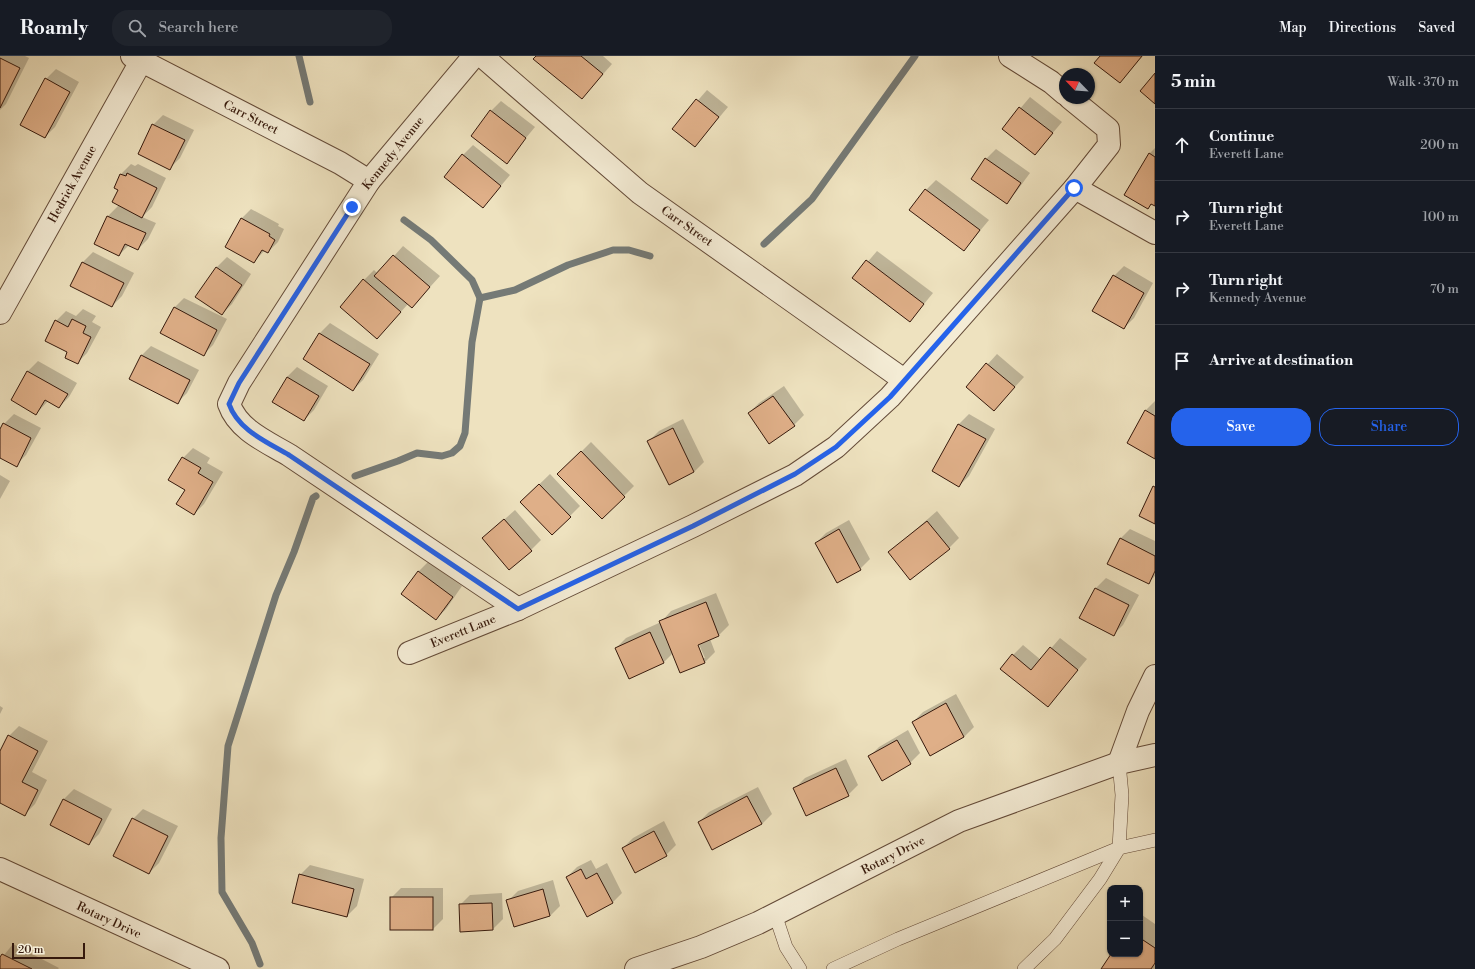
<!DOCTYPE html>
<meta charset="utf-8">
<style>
body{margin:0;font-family:"Libre Bodoni",serif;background:#20242c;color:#f1f3f6}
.controls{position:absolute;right:12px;bottom:12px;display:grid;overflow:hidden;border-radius:8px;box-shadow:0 1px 3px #0004}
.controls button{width:36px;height:36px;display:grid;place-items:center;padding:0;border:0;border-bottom:1px solid #363941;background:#171b24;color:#f1f3f6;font:20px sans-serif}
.compass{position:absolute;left:1059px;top:12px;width:36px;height:36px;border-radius:50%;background:#171b24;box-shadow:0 1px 3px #0004;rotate:295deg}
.scale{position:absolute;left:12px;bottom:10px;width:73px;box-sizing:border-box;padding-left:4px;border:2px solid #36190c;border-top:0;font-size:11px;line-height:14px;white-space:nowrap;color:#36190c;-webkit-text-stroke:3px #f4ecd5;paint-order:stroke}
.stop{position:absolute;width:12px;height:12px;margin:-9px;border:3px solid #2563eb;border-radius:50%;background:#fff}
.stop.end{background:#2563eb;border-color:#fff;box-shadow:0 1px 4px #0008}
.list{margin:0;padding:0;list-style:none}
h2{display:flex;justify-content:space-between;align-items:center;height:52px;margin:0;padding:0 16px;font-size:17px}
h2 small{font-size:13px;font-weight:400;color:#9ea1a6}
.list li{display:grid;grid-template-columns:26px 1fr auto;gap:12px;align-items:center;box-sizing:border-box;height:72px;padding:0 16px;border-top:1px solid #363941}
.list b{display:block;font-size:15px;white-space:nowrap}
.list p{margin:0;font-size:13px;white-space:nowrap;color:#9ea1a6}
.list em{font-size:13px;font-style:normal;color:#9ea1a6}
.actions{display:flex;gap:8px;padding:12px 16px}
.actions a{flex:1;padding:9px 0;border:1px solid #2563eb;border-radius:16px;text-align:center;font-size:14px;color:#2563eb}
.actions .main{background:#2563eb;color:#fff}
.icon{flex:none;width:22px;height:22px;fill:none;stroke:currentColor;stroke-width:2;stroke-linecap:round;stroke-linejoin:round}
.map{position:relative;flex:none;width:1155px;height:913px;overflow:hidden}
header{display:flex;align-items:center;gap:24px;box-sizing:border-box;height:56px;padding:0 20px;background:#171b24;border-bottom:1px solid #363941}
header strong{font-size:19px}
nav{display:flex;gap:22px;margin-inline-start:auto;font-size:14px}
.search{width:280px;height:36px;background:#20242c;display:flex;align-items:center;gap:10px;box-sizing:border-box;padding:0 14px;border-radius:16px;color:#9ea1a6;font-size:15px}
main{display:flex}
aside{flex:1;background:#171b24}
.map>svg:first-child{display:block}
.shadow{fill:#0003;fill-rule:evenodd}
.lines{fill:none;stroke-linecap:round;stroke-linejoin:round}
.stream{stroke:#757a76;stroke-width:7}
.building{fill:#dfaf88;stroke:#36190c}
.service-casing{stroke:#644b39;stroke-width:14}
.minor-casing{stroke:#644b39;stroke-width:24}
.tertiary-casing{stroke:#644b39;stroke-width:24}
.service{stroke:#f4ecd5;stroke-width:13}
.minor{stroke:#f4ecd5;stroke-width:22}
.tertiary{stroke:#f4ecd5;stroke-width:22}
.route{stroke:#2563eb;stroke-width:5}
.labels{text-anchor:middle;stroke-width:3;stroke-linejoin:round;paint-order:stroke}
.street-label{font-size:12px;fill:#36190c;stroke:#f4ecd5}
</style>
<header>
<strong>Roamly</strong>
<div class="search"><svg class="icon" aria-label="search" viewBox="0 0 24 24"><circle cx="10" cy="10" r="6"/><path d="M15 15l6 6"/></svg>Search here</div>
<nav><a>Map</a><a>Directions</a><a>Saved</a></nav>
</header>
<main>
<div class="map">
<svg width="1155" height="913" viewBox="0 0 1155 913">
<rect width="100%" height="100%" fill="#eee2bf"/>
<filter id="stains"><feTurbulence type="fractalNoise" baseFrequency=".005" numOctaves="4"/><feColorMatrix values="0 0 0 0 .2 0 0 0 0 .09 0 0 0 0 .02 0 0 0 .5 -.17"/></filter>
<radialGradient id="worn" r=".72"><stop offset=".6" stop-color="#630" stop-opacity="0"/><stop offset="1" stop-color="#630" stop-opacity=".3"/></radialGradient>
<g class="shadow">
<polygon points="0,0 25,0 29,2 6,48 0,54"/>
<polygon points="537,0 603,0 612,8 582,42"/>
<polygon points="1101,0 1143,0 1120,26"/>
<polygon points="56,13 79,26 55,71 45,81 46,23"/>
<polygon points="707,34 728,51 695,90 673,73"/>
<polygon points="1030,41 1062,66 1035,98 1003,73"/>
<polygon points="501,45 535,71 506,106 491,55"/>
<polygon points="163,59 194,74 180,102 170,112 153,69"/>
<polygon points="473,89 510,119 483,151 463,99"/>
<polygon points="1155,92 1155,149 1153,147 1148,152 1149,98"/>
<polygon points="996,93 1030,117 1016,136 1007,146 972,123 986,103"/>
<polygon points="131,108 135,110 138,108 166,122 152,151 142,161 156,167 148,183 138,193 129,189 119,199 95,188 108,160 119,149 121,118"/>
<polygon points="936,124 989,164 964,194 926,134"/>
<polygon points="251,153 279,168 278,170 284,173 278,186 268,196 265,194 254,206 241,163"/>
<polygon points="403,190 440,220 412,251 408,248 377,282 364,224 374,214 378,218"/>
<polygon points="877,195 933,237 910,265 854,222"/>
<polygon points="93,196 134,217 122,240 112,250 71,229 83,206"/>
<polygon points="227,201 251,218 232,248 222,258 196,240 217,211"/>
<polygon points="1124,210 1153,227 1134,262 1124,272 1114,220"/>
<polygon points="184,242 227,263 213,289 203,299 174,252"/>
<polygon points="83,253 96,260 92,266 101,271 87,297 77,307 69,296 56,265 66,255 76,260"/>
<polygon points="330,267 379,298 363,324 353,334 304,303 320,277"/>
<polygon points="151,290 199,314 187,337 177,347 141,300"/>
<polygon points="997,298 1024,321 994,354 967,331"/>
<polygon points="38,305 77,327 69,341 59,351 48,345 36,358 12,344 28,315"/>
<polygon points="297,311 328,330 314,354 304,364 287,321"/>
<polygon points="784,330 804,359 794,369 749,357 759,347"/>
<polygon points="1155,345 1155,401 1145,355"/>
<polygon points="14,358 41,372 26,399 16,409 0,401 0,375 4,368"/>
<polygon points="969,358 995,373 969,420 959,430 933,415 959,368"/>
<polygon points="683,363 704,406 694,416 649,385 659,375"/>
<polygon points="591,386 634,430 602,462 569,408"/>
<polygon points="193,392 210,402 207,407 223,416 204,448 194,458 186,433 183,402"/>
<polygon points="550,418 580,450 552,478 521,446"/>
<polygon points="0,419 10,425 0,443"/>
<polygon points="515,454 541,484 531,494 483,482"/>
<polygon points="937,455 959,482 949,492 890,496"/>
<polygon points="849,464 870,503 860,513 837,526 816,487 826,477"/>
<polygon points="1130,473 1155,485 1155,520 1148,527 1120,483"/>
<polygon points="428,506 462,530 446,553 436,563 418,516"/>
<polygon points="1106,522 1139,539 1123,569 1113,579 1096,532"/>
<path d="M716,537l13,32 -10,10 -9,4 5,13 -10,10 -24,10 -8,-19 -10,10 -47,-15 10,-10 35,-16 10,-11zM695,584h2l8,18h-3z"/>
<polygon points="1060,582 1087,603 1048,650 1013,599 1023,589 1041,604"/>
<polygon points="956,638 974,671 964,681 931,698 913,666 923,656"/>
<polygon points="0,650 3,652 0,658"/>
<polygon points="19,670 48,685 32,716 47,724 35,748 25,758 0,745 0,697 9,680"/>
<polygon points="908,674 920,697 910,707 882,724 869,701 879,691"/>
<polygon points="846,703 858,729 848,739 795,732 805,722"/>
<polygon points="758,731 772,758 762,768 699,766 709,756"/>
<polygon points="74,733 112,753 99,778 89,788 64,743"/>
<polygon points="143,753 178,770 159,807 149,817 133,763"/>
<polygon points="664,765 676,789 666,799 623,792 633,782"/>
<polygon points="591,804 596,813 607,807 622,837 612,847 567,821 577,811"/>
<polygon points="310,809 364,823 357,850 347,860 300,819"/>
<polygon points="553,824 560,850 550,860 515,870 508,845 518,835"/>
<polygon points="401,832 443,832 443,863 433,873 391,873 391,842"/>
<polygon points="502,837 503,863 493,873 460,849 470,839"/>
<polygon points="1142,859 1155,868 1155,913 1102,913 1112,898 1140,898 1140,861"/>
<polygon points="13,888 59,912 58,913 0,913 0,904"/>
</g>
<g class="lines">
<g class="stream">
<polyline points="299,0 310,46"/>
<polyline points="764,188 812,143 915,0"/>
<polyline points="480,242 515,234 568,209 613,194 629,194 650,200"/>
<polyline points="355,420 398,405 417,397 442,400 452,397 460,390 465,377 472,286 480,242 472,224 431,184 404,164"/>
<polyline points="260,908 252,887 222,836 221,782 228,690 276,539 294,496 313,442 316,440"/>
</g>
</g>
<g class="building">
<polygon points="536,0 581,0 603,18 582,43 533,3"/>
<polygon points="1100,0 1142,0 1120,27 1094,7"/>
<polygon points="0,2 20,12 0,52"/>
<polygon points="1155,17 1155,48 1140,35"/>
<polygon points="45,22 70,36 45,82 20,69"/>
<polygon points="696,43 719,61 695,91 672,73"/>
<polygon points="1019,51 1053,77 1035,99 1002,73"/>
<polygon points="490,54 526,82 507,108 471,80"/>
<polygon points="152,68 185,84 170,114 138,98"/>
<polygon points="1149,97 1155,101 1155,150 1151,148 1148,153 1124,139"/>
<polygon points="462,98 501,130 483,152 444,121"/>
<polygon points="985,102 1021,127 1007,148 971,123"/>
<polygon points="127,117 157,132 142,162 112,146 118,134 114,132 120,118 126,120"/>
<polygon points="925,133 980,174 964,195 909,154"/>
<polygon points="107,160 146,177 138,194 125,188 119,200 94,188"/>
<polygon points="241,162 270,178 269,180 275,184 268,197 262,194 254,207 225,191"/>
<polygon points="393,199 430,231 412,252 374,220"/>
<polygon points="866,204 924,248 910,266 852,222"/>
<polygon points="82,206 124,227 112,251 70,230"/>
<polygon points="216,211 242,229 222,259 195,241"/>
<polygon points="1113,219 1144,237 1124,273 1092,255"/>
<polygon points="363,223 401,256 377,283 340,251"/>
<polygon points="174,251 217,274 204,300 160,277"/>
<polygon points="72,263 86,270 83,277 91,281 78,308 65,302 67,296 45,285 55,264 68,271"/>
<polygon points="319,277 370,308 353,335 303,303"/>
<polygon points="141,299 190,324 178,348 129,323"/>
<polygon points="986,307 1015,331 994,355 966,331"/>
<polygon points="27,315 68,338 59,352 45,344 36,359 11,344"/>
<polygon points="287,321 319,340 304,365 272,346"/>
<polygon points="773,340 795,370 769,388 748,357"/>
<polygon points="1145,354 1155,360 1155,403 1127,387"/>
<polygon points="3,367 31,382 17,411 0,402 0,373"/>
<polygon points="958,368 986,383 959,431 932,415"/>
<polygon points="673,372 694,416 669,429 647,385"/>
<polygon points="581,395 625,441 602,463 557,418"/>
<polygon points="182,401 201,412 198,417 213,426 194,459 176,448 185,434 168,424"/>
<polygon points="539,428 571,461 552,479 520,446"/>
<polygon points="1153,430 1155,431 1155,468 1139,460"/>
<polygon points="504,463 532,495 509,514 482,482"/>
<polygon points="927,465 950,493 910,524 888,496"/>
<polygon points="839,473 861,514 837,527 815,487"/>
<polygon points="1120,482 1155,500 1155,515 1149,528 1107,508"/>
<polygon points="418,515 453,541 436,564 401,538"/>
<polygon points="1095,532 1129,549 1114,580 1079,562"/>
<polygon points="706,546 719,580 698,589 705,607 680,617 659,565"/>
<polygon points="650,576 664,607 629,623 615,592"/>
<polygon points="1050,591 1078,614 1048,651 1000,613 1012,598 1031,614"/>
<polygon points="946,647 964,681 930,700 912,666"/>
<polygon points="8,679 38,695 22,726 38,734 25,760 0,747 0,695"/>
<polygon points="897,684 911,708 882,725 868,700"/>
<polygon points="836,712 849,740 806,760 793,732"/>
<polygon points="747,740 762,768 712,794 698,766"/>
<polygon points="63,743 102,763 89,789 50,769"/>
<polygon points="132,762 168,780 149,818 113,800"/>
<polygon points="654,775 667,800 635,817 622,792"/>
<polygon points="581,813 586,823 597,817 613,847 587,861 566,821"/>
<polygon points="299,818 354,833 347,861 292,847"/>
<polygon points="543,833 550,860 514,871 506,844"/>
<rect x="390" y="841" width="43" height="33"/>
<polygon points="492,847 493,874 460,876 459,848"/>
<polygon points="1140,882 1155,892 1155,907 1151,913 1101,913 1111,898 1140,898"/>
<polygon points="2,898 32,913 0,913 0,901"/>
</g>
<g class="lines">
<defs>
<g id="service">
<polyline points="775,858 786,891 800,913"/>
<polyline points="833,913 898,883 1119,792 1155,784"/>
<polyline points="1024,913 1055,883 1100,823 1119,792 1122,739 1119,707"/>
</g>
<g id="minor">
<polyline points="132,0 340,107 369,125"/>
<path d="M474,0l-105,125 -130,202 -10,21c9,26 38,38 60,51l229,154"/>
<polyline points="482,0 640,137 904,324"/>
<polyline points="1010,0 1051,26 1065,38"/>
<polyline points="1075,132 1155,177"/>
<polyline points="0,257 144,0"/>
<polyline points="409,597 518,553 693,470 795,419 836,391 890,341 1075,132 1109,89 1108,73 1070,42"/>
<polyline points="1119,707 1138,655 1155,620"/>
</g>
<g id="tertiary">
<polyline points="0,813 218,913"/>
<polyline points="636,913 701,891 758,867 959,765 1119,707 1155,699"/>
</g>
</defs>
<use href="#service" class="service-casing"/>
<use href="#minor" class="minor-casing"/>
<use href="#tertiary" class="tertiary-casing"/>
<use href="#service" class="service"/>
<use href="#minor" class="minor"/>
<use href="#tertiary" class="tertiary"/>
</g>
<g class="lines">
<path class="route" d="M352,151l-113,176 -10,21c9,26 38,38 60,51l229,154 175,-83 102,-52 41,-27 54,-50 184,-209"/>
</g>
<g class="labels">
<g class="street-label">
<text transform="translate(251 61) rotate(27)" y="4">Carr Street</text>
<text transform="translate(393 97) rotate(-51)" y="4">Kennedy Avenue</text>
<text transform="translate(72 128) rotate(-61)" y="4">Hedrick Avenue</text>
<text transform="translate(687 170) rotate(35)" y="4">Carr Street</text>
<text transform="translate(463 575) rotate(-22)" y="4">Everett Lane</text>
<text transform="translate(893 799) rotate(-27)" y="4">Rotary Drive</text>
<text transform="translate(109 864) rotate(25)" y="4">Rotary Drive</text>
</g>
</g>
<rect width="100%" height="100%" filter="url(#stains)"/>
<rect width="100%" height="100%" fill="url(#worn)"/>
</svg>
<div class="controls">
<button>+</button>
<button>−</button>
</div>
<svg class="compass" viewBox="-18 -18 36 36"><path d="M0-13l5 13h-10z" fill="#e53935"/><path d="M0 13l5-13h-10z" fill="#9ea1a6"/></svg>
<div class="scale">20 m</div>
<div class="stop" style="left:1074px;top:132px"></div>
<div class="stop end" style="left:352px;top:151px"></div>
</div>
<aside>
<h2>5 min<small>Walk · 370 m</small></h2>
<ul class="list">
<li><svg class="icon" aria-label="ahead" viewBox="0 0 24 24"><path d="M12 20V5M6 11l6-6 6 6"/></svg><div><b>Continue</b><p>Everett Lane</p></div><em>200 m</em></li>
<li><svg class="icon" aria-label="right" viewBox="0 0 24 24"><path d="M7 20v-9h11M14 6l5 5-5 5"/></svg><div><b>Turn right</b><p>Everett Lane</p></div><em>100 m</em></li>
<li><svg class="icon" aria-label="right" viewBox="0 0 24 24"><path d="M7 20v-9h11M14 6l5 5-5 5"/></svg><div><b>Turn right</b><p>Kennedy Avenue</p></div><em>70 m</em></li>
<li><svg class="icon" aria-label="arrive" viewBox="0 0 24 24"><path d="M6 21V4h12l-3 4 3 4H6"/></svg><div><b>Arrive at destination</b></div></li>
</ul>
<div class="actions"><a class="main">Save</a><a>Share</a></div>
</aside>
</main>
